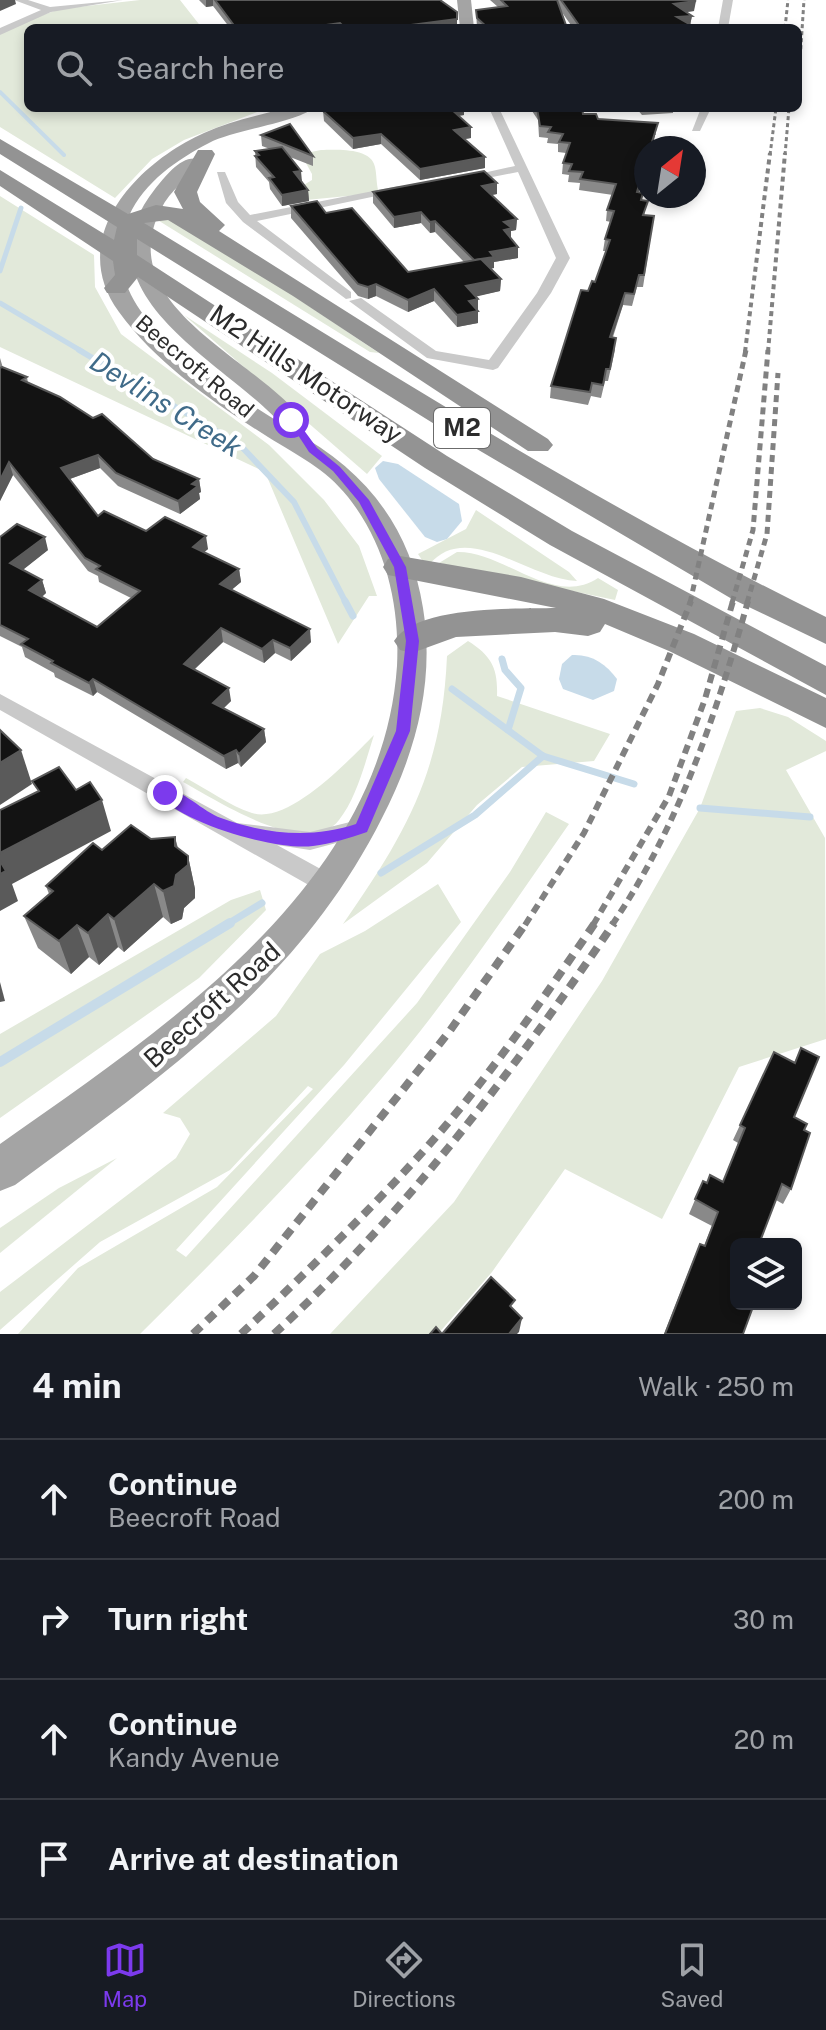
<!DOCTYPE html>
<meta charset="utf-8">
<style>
body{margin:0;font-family:"Public Sans",sans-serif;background:#242831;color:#f1f3f6}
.controls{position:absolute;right:24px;bottom:24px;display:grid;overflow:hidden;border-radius:12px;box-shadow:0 4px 12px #0003}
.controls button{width:72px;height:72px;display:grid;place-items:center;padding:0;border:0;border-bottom:2px solid #363941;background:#171b24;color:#f1f3f6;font:40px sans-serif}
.compass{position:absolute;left:634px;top:136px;width:72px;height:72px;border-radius:50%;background:#171b24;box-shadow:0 4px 12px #0003;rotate:30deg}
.stop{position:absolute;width:24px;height:24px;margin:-18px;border:6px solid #7c3aed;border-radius:50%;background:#fff}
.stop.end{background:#7c3aed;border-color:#fff;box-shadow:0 2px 8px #0008}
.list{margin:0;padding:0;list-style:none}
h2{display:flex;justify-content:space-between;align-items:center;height:104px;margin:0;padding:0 32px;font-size:34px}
h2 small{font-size:26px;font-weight:400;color:#9ea1a6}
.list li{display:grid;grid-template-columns:52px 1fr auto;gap:24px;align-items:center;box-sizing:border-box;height:120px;padding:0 32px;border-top:2px solid #363941}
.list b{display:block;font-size:30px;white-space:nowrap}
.list p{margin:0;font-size:26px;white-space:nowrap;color:#9ea1a6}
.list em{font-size:26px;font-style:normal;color:#9ea1a6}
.icon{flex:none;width:44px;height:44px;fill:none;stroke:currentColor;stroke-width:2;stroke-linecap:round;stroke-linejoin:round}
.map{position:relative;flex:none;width:826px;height:1334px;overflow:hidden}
.search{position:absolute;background:#171b24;box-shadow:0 4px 12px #0003;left:24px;right:24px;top:24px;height:88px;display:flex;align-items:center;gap:20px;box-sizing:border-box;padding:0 28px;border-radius:12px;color:#9ea1a6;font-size:30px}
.sheet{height:584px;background:#171b24}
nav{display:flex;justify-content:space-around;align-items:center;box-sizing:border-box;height:112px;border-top:2px solid #363941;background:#171b24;font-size:22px;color:#9ea1a6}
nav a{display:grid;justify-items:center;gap:4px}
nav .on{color:#7c3aed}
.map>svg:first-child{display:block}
.green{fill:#e2e9da}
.water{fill:#c7dbe9}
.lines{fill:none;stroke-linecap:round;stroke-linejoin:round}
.stream-far4{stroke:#c7dbe9;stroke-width:4}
.stream-far3{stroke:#c7dbe9;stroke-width:5}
.stream-far2{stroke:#c7dbe9;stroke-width:6}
.stream-far1{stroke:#c7dbe9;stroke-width:7}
.stream{stroke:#c7dbe9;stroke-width:10}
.minor{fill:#c9c9c9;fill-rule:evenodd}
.primary{fill:#a4a4a4;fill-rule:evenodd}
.motorway{fill:#939393;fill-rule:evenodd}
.rail-far4{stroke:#818181;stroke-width:3;stroke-dasharray:4 3;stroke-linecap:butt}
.rail-far3{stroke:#818181;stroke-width:4;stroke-dasharray:5 4;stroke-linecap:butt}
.rail-far2{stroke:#818181;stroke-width:5;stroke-dasharray:7 5;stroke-linecap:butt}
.rail-far1{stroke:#818181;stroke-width:6;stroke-dasharray:9 6;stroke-linecap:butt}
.rail{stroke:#818181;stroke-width:8;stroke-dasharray:11 8;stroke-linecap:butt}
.wall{fill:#898989}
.shaded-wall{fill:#5a5a5a}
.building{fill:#131313;stroke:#5a5a5a;stroke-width:2}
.route{fill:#7c3aed}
.labels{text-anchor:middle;stroke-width:8;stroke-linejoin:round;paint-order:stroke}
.far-street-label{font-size:22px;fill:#2c2c2c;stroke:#fff}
.shield{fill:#fff;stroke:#6b6b6b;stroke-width:2}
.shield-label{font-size:24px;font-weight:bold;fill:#2c2c2c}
.street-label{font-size:26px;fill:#2c2c2c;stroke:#fff}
.water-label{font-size:28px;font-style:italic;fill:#406b89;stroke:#fff}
</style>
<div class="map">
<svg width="826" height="1334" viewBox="0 0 826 1334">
<rect width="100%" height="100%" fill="#fff"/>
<g class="green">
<polygon points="140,0 180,0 202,28 28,28 28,108 265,109 184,140 152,159 115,198 0,127 0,30 60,9"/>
<path d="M321,150c14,0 50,-3 54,17 2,9 1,17 4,26l-73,7 -4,-14 10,-6v-6l-11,-20z"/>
<polygon points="0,196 94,255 95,287 121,334 269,445 324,500 359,546 377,596 369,596 338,644 265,472 0,347"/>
<polygon points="168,217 194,229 379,353 370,352 156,219"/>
<polygon points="184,315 272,373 382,456 367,474"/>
<path d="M476,510l93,62 8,9c-47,-1 -110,-62 -148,-16l-5,-2 -6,-9 48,-25z"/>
<path d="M457,552c47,-1 96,56 141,26l20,12 -3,10 -176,-37z"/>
<path d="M468,641c24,15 30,28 29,55l113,38 -16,27 -72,6 -45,38 -50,58 -84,61c64,-92 99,-153 104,-268z"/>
<polygon points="760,708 788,717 826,741 826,751 786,770 825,838 826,1039 739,1067 662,1219 565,1169 492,1272 438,1334 330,1334 454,1202 602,981 700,808 736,711"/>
<path d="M374,735c-9,28 -17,62 -35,85 -31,41 -124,-21 -156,-38l3,-4c21,11 44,28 66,35 37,12 98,-54 122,-78z"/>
<path d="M546,812l23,12c-60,86 -119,174 -187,254 -76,90 -158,173 -242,256h-122l60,-66 139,-81 96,-98 -5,-3 -78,84 -130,72 -100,88v-38l176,-134 14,-24 -10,-16 -17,-5 113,-97 44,-62 45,-23 73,-47 23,38 -117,143 -168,185 10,7 231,-254 93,-131z"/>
<polygon points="260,890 266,910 199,978 0,1118 0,1034 231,900"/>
<polygon points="117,1158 0,1253 0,1228 59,1188"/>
</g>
<g class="water">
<polygon points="383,461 398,464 459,504 462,521 447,539 437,542 425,537 379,479 375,468"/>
<path d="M572,655c20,-1 34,9 45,24l-3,12 -21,9 -30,-11 -4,-10 3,-15z"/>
</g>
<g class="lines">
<polyline class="stream-far4" points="0,92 64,155"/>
<g class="stream-far3">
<polyline points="0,271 21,208"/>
<polyline points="0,303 83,352"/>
</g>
<polyline class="stream-far2" points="79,350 240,445 294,502 346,603"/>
<g class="stream-far1">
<polyline points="345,601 353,616"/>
<polyline points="502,659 505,670 521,688 508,730"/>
<polyline points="452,689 543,756 634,784"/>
<polyline points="700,808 810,817"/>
<polyline points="381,873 475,815 543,756"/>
<polyline points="226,925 262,903"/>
</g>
<polyline class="stream" points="0,1062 230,923"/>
<g class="minor">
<polygon points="14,0 28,0 50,7 123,0 51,12 0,35 0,28 41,10"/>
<polygon points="723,0 733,0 728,28 718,28"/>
<polygon points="489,108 499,108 570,258 551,293 498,368 493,370 427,358 349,301 361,298 436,351 489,360 537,293 556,258 518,172 462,183 456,179 515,166"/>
<polygon points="701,108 711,108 700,131 692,131"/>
<polygon points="217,172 225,172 238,202 250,215 399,186 405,190 257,221 351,292 351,298 346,299 243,222 226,203"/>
<polygon points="0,694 237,823 310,832 362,819 370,822 373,828 370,834 310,850 277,845 337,878 341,885 337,892 329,895 321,892 0,710"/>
</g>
<g class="primary">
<polygon points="457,0 471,0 474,28 460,28"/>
<path d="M287,108h26c-15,14 -79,22 -104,35 -31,16 -65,39 -80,73 -43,93 87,165 151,207 -57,-63 -207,-130 -125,-234 10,-12 26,-34 43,-30l3,4c-13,16 -31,27 -40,46 -51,99 101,151 145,215l-4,5 -9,2c71,38 117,95 130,177 12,74 -7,144 -41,210 -83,165 -222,260 -367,367l-15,6v-47c162,-114 382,-258 397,-478 3,-61 -11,-121 -49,-169 -23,-29 -50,-41 -80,-60 -54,-34 -111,-73 -149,-125 -54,-74 18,-149 85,-179 26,-12 55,-18 83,-25z"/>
</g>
<g class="motorway">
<path d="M0,139l128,75 28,-9 27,4 -9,-17 24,-42h14l3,4 -18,38 3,10 25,23 -6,6 329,208 5,6 -5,6h-20l-235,-155 -125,-76 -24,3c224,136 447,279 682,394v27l-94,-45 -296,-174 -299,-186v16l310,201 125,75 254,135v29l-276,-150 -125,-77 -287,-191 -13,16h-18l-3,-5 11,-13 -2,-14 -113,-75v-16l114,70 3,-13 -117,-73z"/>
<path d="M400,556l121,21 83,22 90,35 132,64v30l-157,-77 -64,-27 -5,8 -12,4 -33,-4 -99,5 -44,16 -12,-3 -6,-9c22,-36 124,-32 162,-33l-168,-33 -5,-8 5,-8z"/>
</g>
<g class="rail-far4">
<polyline points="785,28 788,0"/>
<polyline points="798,91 804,0"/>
<polyline points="770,155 776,108"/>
<polyline points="785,155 789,108"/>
</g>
<g class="rail-far3">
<polyline points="745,352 770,153"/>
<polyline points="768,352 785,153"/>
</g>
<g class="rail-far2">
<polyline points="690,603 746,350"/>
<polyline points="732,603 753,530 768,350"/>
<polyline points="747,603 767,534 778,373"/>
</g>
<g class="rail-far1">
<polyline points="525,925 584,833 658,684 691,601"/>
<polyline points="593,925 669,796 705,699 733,601"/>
<path d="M612,925c67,-99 104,-210 136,-324"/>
</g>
<g class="rail">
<polyline points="193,1334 254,1276 449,1032 526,923"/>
<path d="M241,1334c61,-57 121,-116 177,-177 66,-72 122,-154 177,-234"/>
<path d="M274,1334c132,-121 240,-264 340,-411"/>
</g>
</g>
<g class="wall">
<polygon points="199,0 440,0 457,28 230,28 213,6 206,7"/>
<polygon points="490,0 694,0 694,11 686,12 692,16 690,25 696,28 573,28 561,11 567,28 477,28 476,10 498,7"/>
<polygon points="331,108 464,108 464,115 458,116 471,138 464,139 485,168 420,180 381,144 353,149 324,121 323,111"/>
<polygon points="530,108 582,108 583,114 656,134 646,148 646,167 638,192 642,200 645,216 654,216 643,287 637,287 632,306 623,305 613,337 615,350 608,381 605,381 601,398 591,396 588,405 550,398 551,386 588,291 595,282 606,251 603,251 605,239 611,222 606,221 607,210 613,195 579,190 580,183 568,182 569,175 562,174 563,163 566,153 558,152 558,144 547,143 548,138 539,137 538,120"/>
<polygon points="636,108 673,108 673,113 642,115"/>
<polygon points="261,135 313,156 313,166 290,157 302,181 308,190 309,201 282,206 270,189 269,182 256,167 255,151 270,149 262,146"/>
<polygon points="497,183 497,194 491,195 517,219 516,230 511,231 511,238 518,247 518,258 494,262 494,268 490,269 501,279 500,291 476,296 478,323 457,327 434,301 408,312 376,296 368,299 358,296 291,218 291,206 326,213 408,272 464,262 435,232 430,233 421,223 394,228 373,203 373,192"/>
<polygon points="0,358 3,368 27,377 28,383 153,459 199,479 201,492 199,493 200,499 180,514 118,486 100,468 70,479 98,516 208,549 204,552 239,569 241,582 231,590 311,642 291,661 275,653 264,663 223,642 194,670 231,701 224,708 264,729 266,742 241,767 238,763 226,769 97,692 93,696 55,677 54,673 25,657 22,647 0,636 0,537 48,550 22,570 42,580 46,593 42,597 97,627 131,598 99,582 98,576 88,571 13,475 0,501"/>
<polygon points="175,837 178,848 188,856 195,889 195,898 184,908 182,919 171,924 163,917 124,952 118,947 99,965 89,957 71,974 38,948 24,916 49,894 46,886 151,839"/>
<polygon points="801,1048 794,1117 804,1130 791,1189 783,1204 776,1200 736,1244 743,1334 664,1334 694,1258 700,1244 704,1246 712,1226 689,1214 703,1181 707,1183 723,1182 738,1143 733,1140 740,1125 794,1063"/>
</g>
<g class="shaded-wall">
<polygon points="0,0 15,0 16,4 0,11"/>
<polygon points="206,0 213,0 213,6 206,7"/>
<polygon points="696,1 694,11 673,14 674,4"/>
<polygon points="692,16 690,25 677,17"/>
<polygon points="457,19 457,28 404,28 404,26"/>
<polygon points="340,23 340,28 305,28"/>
<polygon points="448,108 464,108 464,115 448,117"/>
<polygon points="658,123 652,148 650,148"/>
<polygon points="471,127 471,138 454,141 454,130"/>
<polygon points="381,134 381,144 353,149 353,138"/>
<polygon points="485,157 485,168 420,180 420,169"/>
<polygon points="646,161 646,167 635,204 637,192"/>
<polygon points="301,171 302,182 294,172"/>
<polygon points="497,183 497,194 481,197 482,186"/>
<polygon points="308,190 309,201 282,206 282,195"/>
<polygon points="421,212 421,223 394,228 394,217"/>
<polygon points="517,219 516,230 511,231 511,240 503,241 504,222"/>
<polygon points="435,221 435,232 430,233 430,222"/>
<polygon points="518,247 518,258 494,262 494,268 473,271 474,260 490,252"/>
<polygon points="501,279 500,291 466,299 466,286"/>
<polygon points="376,284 376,296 368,299 368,287"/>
<polygon points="434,289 434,301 408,312 408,300"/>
<polygon points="625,293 623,305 608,349 610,337"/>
<polygon points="478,299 478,323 457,327 457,315 469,301"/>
<polygon points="98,455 100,468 64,481 61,468"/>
<polygon points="9,462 13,475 0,501 0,480"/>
<polygon points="199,479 201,492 199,493 200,499 180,514 178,501 192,484"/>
<polygon points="206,536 208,549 195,560 193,547"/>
<polygon points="45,537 48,550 14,577 10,563"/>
<polygon points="239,569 241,582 222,598 220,584"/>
<polygon points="42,580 46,593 33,604 29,590"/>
<polygon points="221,628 223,642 186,677 184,664"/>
<polygon points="310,629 311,642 291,661 290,648"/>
<polygon points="273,640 275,653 264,663 262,649"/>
<polygon points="93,679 97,692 93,696 89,683"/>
<polygon points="229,688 231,701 215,716 213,703"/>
<polygon points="264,729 266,742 241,767 239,754"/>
<polygon points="21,750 32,784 0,805 0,763"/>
<polygon points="236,750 238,763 226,769 224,756"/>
<polygon points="102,800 111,831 12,884 18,901 0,911 0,853"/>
<polygon points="175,837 182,870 188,856 195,889 195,898 184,908 182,919 171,924 163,891 175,846"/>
<polygon points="154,884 163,917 124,952 114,919"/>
<polygon points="108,914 118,947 99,965 88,933"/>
<polygon points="77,925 89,957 71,974 59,941"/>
<polygon points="0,982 5,1001 0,1002"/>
<polygon points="522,1318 519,1332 517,1334 509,1334"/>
</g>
<g class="building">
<polygon points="215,0 440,0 457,12 457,19 404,26 407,28 345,28 340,23 305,28 236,28"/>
<polygon points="501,0 557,0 567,28 488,28 477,18 476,10 507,6"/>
<polygon points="561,0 693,0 696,1 674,4 692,16 677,17 696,28 581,28"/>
<polygon points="334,108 450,108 471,127 454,130 485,157 420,169 381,134 353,138 323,111"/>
<polygon points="537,108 582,108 583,114 596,114 598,119 658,123 650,148 646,148 646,161 637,192 643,193 641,200 648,201 643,215 654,216 644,275 639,275 634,294 625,293 610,337 616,338 610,369 606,369 603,385 592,383 590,392 551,386 581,290 588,291 592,281 595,282 610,240 605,239 614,211 607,210 616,184 580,179 583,172 569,171 572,164 563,163 570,143 559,142 563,134 548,132 551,127 540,126"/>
<polygon points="290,124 313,156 261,135"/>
<polygon points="282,147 301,171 294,172 308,190 282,195 269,178 274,177 255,156 259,155 255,151"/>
<polygon points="484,171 497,183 482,186 517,219 504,222 512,228 504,230 518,247 490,252 494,257 474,260 435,221 430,222 421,212 394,217 373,192"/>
<polygon points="317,201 326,213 352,208 408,272 481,259 501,279 466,286 478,299 469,301 478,311 457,315 434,289 408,300 376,284 368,287 358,284 291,206"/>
<polygon points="2,367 27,377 22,380 60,397 93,418 102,414 153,459 199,479 192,484 198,486 178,501 116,473 98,455 61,468 98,516 104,511 146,531 165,517 206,536 193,547 239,569 220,584 310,629 290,648 273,640 262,649 221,628 184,664 229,688 213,703 264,729 239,754 236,750 224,756 93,679 89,683 51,663 53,661 21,644 28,639 0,625 0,537 17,524 45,537 10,563 42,580 29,590 97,627 140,591 96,569 100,566 85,558 9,462 0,480 0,368"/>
<polygon points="0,730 21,750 0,763"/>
<polygon points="59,767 76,790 90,782 102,800 0,853 0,810 39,791 32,781"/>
<polygon points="131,825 151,839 175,837 175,846 188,856 188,865 176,875 174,886 163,891 154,884 114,919 108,914 88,933 77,925 59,941 24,916 53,891 46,886 93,843 102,850"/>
<polygon points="0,861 6,871 0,874"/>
<polygon points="801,1048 819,1057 794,1117 807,1124 804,1130 810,1133 791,1189 782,1184 759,1244 736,1244 736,1304 754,1304 743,1334 665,1334 700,1244 705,1246 718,1212 695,1199 703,1181 707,1183 710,1175 723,1182 745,1128 740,1125 774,1052 795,1063"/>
<polygon points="491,1277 515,1300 510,1306 522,1318 509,1334 430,1334 436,1327 442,1334"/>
</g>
<path class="route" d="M287,418h8l22,30 23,19 29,33 37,67 13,74 -9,90 -43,101c-18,6 -36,12 -54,14 -36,5 -134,-23 -156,-53l3,-4c19,-4 42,23 61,29 44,16 90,21 135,6l40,-93 10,-90 -12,-74 -35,-65 -26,-31 -24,-19z"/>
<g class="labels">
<g class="far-street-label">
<text transform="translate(195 366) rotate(40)" y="8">Beecroft Road</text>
</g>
<rect class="shield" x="434" y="408" width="56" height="40" rx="6"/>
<g class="shield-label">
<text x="462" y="436">M2</text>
</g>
<g class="street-label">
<text transform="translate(306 374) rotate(34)" y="9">M2 Hills Motorway</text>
<text transform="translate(212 1005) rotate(-42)" y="9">Beecroft Road</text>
</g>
<g class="water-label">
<text transform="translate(166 404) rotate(32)" y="10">Devlins Creek</text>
</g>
</g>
</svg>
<div class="controls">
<button><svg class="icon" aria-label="layers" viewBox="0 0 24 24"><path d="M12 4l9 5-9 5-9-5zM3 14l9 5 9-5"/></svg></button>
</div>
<svg class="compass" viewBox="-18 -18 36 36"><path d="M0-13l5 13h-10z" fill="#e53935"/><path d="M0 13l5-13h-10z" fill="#9ea1a6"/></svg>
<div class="stop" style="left:291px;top:420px"></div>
<div class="stop end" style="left:165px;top:793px"></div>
<div class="search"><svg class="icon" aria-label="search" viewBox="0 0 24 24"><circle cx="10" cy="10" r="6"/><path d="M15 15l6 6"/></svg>Search here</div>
</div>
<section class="sheet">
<h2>4 min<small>Walk · 250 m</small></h2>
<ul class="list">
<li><svg class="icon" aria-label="ahead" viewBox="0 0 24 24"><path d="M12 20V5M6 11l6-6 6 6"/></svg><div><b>Continue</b><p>Beecroft Road</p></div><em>200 m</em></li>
<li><svg class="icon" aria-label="right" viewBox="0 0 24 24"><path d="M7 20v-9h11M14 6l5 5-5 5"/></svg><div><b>Turn right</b></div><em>30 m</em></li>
<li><svg class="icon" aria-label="ahead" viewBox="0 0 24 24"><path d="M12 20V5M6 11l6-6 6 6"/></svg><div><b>Continue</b><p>Kandy Avenue</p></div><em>20 m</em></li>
<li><svg class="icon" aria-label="arrive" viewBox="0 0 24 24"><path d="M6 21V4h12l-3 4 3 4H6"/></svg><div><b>Arrive at destination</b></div></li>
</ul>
</section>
<nav>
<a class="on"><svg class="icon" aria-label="map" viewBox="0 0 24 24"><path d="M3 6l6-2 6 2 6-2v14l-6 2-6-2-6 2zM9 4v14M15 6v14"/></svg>Map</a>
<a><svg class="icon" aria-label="directions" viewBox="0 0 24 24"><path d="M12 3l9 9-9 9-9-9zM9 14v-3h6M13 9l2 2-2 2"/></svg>Directions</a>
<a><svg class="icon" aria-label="saved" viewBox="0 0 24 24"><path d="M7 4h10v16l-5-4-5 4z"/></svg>Saved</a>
</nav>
